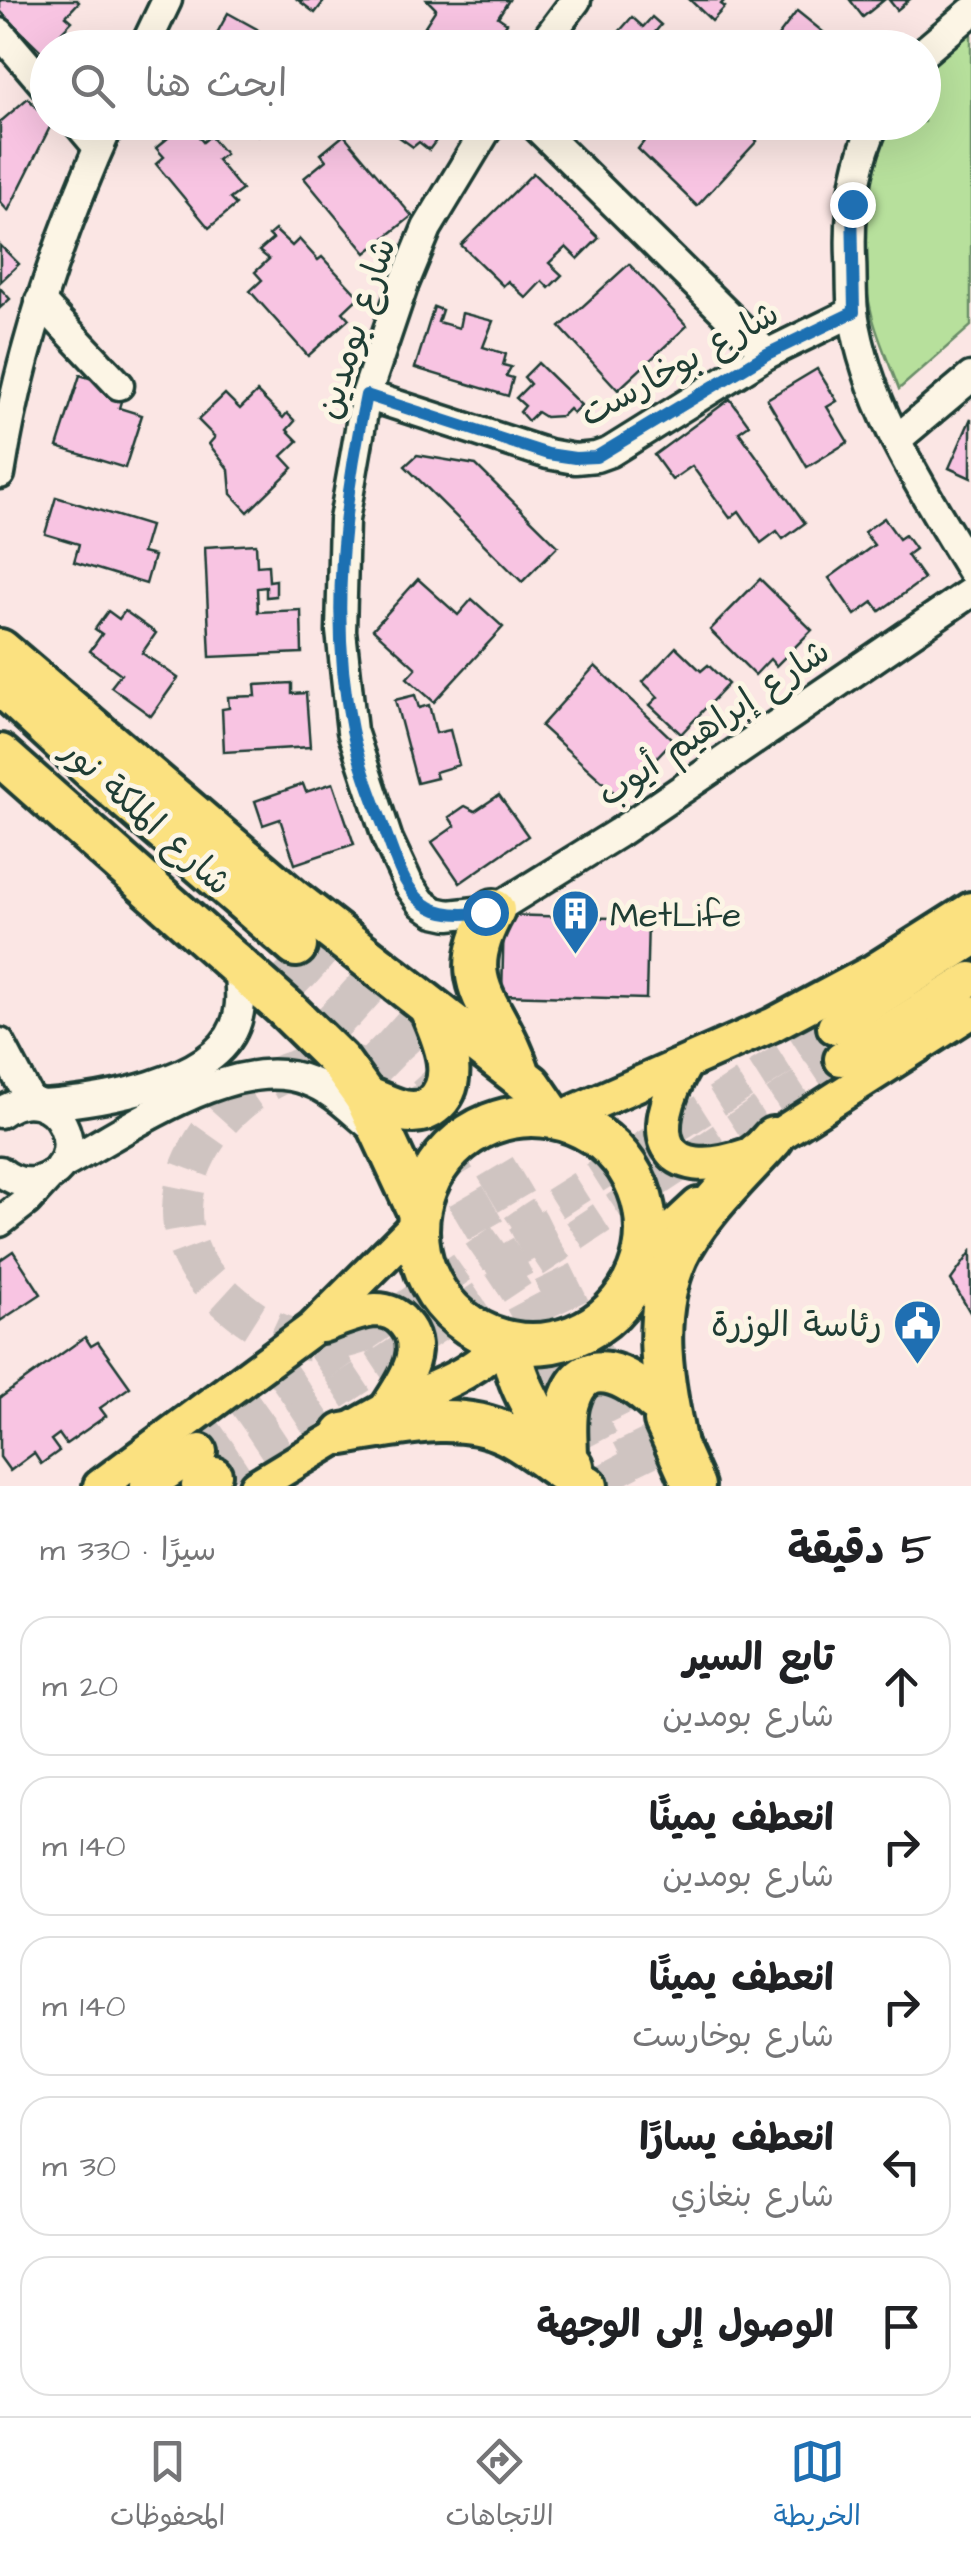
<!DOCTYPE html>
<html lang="ar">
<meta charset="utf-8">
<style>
body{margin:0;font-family:"Architects Daughter","Playpen Sans Arabic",sans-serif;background:#f2f2f2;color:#202124;direction:rtl}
.stop{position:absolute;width:30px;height:30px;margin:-22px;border:8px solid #1f6fb2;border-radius:50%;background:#fff}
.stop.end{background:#1f6fb2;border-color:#fff;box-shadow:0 2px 10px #0008}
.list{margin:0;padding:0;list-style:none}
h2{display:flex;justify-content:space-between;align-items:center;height:130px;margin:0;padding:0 40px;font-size:42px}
h2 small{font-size:32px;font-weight:400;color:#757577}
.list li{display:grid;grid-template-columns:65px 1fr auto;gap:30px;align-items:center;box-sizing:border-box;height:140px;margin:0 20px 20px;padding:0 20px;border:2px solid #e0e0e0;border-radius:30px}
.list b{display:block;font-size:38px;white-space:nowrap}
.list p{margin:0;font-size:32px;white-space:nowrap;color:#757577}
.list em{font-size:32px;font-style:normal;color:#757577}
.icon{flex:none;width:55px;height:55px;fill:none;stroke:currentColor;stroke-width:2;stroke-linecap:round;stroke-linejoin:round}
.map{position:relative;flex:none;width:971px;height:1486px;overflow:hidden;direction:ltr}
.search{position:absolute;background:#fff;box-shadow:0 10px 40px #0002;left:30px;right:30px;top:30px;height:110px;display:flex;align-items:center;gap:25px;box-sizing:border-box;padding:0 35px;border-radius:55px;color:#757577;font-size:38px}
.sheet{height:930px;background:#fff}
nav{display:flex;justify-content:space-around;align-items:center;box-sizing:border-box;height:140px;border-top:2px solid #e0e0e0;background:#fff;font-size:28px;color:#757577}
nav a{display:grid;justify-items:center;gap:5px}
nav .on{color:#1f6fb2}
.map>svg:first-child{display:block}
.green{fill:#b7e09c;stroke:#6b8e68;stroke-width:2.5}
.building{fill:#f8c4e2;stroke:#1f3d34;stroke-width:2.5}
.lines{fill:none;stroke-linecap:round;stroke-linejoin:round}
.major-tunnel{stroke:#cfc4c1;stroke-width:32;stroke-dasharray:32 16;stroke-linecap:butt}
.highway-tunnel{stroke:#cfc4c1;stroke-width:40;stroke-dasharray:40 20;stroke-linecap:butt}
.minor-casing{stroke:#1f3d34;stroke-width:35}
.major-casing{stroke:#1f3d34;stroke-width:40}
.highway-casing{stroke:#1f3d34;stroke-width:48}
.minor{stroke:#fcf5e5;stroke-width:28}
.major{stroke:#fbe180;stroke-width:32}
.highway{stroke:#fbe180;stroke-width:40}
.route{stroke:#1f6fb2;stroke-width:12}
.labels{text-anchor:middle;stroke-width:10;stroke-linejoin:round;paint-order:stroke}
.street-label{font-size:35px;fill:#1f3d34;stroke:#fcf5e5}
.poi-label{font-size:35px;fill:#1f3d34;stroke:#fcf5e5;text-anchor:start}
</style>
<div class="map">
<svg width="971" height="1486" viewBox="0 0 971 1486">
<rect width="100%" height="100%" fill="#fbe6e4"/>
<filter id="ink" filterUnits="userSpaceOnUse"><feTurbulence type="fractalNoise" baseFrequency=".01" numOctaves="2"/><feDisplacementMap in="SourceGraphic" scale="20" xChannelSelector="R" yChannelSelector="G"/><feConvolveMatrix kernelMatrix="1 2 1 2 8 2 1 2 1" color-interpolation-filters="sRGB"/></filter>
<g filter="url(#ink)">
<path class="green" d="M971,20v306l-72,63c-9,-24 -21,-49 -27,-74 -17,-66 -5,-128 13,-192l39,-1v-59z"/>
<g class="building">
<polygon points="0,0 77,0 79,2 66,16 72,21 53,41 56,44 52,48 48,48 45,55 0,11"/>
<polygon points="298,0 325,0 315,13"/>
<polygon points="427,0 509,0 498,17 507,23 490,48 456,48 425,26 436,9"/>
<polygon points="690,0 725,0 721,4 725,7 712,21"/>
<polygon points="850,0 884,0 863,17"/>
<polygon points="889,0 909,0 897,10"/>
<polygon points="797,11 843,48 769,48"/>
<polygon points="228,13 257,29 273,48 209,48"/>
<polygon points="632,17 643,27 652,17 661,25 651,37 662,48 605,48"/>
<polygon points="28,98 51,125 8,211 0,202 0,122"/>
<polygon points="187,122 203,142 210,136 225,154 217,160 242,190 230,199 236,205 209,228 156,164 164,157 156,148"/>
<polygon points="248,122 273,122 258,135"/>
<polygon points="363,122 450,122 429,150 419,142 413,147 381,124 375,132"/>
<polygon points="671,122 739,122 757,141 697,206 638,149 653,130"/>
<polygon points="344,135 412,216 366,253 304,178 326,160 321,154"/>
<polygon points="533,173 599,238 578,259 566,247 549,263 562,275 549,288 542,281 526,298 508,281 503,286 461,245"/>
<polygon points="275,230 292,246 299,239 318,260 322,257 359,297 343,312 349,319 308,356 250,291 262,280 255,272 269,259 259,251 273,239 269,235"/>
<polygon points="0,245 19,264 0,282"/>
<polygon points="629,264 687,326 618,390 560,327"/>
<polygon points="0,288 10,299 0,308"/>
<polygon points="434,307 442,310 438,322 459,328 462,313 493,321 483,347 506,354 503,365 511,367 506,376 513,378 508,396 415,368"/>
<polygon points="538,363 581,405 573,413 569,409 562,416 545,417 537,412 528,421 520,412 525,406 516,398 530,384 524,377"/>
<polygon points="817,369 837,401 827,407 848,442 807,467 767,399"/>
<polygon points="80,375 108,384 123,395 119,408 142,415 125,468 57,447"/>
<polygon points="257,392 283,418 287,413 295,421 287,430 298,441 282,456 293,468 248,512 231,494 229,470 209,444 215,437 198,420 225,394 240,409"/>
<polygon points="730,399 749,425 739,432 805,523 783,539 777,531 761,543 739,511 730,518 692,466 672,480 654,455"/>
<polygon points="971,418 971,478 949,468"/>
<polygon points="417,455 476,465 558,546 522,582 405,466"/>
<polygon points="56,497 150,526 142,553 154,556 146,584 74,562 79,544 45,534"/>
<polygon points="884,518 899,539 905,535 915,549 907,555 924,579 880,611 873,602 855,615 829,578 874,545 864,532"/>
<polygon points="256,544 257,566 268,565 269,581 276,580 276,596 266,597 266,587 257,588 258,612 301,610 302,653 210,657 205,547"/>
<polygon points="418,579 458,615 472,599 503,627 434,702 407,678 416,668 373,629"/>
<polygon points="760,579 812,630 776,666 770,659 755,675 710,630"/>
<polygon points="108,611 119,619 125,611 156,633 142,653 178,678 151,716 111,687 121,674 90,651 102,634 95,629"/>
<polygon points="676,647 701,671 708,665 728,684 681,734 650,705 658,697 643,682"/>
<polygon points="595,666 673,740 619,797 541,726"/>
<polygon points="292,683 292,694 306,693 310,747 224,752 222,709 229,708 228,697 256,696 255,685"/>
<polygon points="415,695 419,708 429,705 436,733 450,730 459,765 435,772 437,778 417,783 395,700"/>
<polygon points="333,783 354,844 295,864 280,819 263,825 255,801 303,784 306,792"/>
<polygon points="499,795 528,836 460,883 432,842 455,826 449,817 465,806 475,811"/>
<polygon points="504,915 648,919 646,999 502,995"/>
<polygon points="13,1251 41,1294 0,1321 0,1260"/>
<polygon points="971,1252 971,1314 951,1280"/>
<polygon points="85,1337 91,1346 98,1342 130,1387 100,1408 106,1416 66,1444 59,1434 51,1440 59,1451 41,1464 34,1453 10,1471 0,1457 0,1398"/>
</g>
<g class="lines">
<g class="major-tunnel">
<polyline points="200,1451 533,1217 834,1027"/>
<polyline points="215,1474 841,1059"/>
</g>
<g class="highway-tunnel">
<polyline points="296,946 401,1040 451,1096 477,1136 529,1224 657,1486"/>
<polyline points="275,967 396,1085 425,1125 509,1271 622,1486"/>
<path d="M369,1331c-15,5 -29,10 -44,11 -30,1 -62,-13 -84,-31 -16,-13 -32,-27 -43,-44 -40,-65 1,-140 56,-177 36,-24 73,-33 115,-19"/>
</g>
<defs>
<g id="minor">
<polyline points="0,33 48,89"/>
<polyline points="144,48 167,0"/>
<polyline points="540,48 576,0"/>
<polyline points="924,52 971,12"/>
<polyline points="77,122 98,147"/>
<polyline points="491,122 427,228 403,286 366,395 344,520 341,631 352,731 388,840 409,885 422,903 435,912 449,915 494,910 618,833 971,592"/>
<polyline points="532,122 767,354"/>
<path d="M875,122c-20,43 -26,89 -24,136 1,18 0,36 2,54 14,95 70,178 118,258"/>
<polyline points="40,301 119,385"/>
<polyline points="366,395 548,454 575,459 596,457 610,452 767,354 853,312"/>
<polyline points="896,440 971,377"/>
<path d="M0,474c19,-122 59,-239 110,-352"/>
<polyline points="0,1043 31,1102"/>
<path d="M43,1105c55,-4 169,-21 192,-79 8,-20 5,-40 3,-61"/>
<path d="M0,1113c57,-42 98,51 38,68 -14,4 -27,-1 -38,-10"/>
<path d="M60,1166c66,-34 174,-115 248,-85 25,9 43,29 63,45"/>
<polyline points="0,1222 27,1201 50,1176"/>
</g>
<g id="major">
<polyline points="834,1027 971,941"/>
<polyline points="841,1059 971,979"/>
<path d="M685,1065c-40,69 -25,120 63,90"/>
<polyline points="560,1118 772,1025 873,971 971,909"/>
<polyline points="755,1150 971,1012"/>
<polyline points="643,1256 698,1205"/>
<path d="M322,1326c17,-6 36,-15 54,-16 11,0 21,4 28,13 25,27 -3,62 -18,86"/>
<polyline points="100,1486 313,1328 417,1224"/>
<polyline points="147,1486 200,1451"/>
<polyline points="198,1486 215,1474"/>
<path d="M256,1486c42,-25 84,-52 127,-75 41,-22 89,-32 119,-70"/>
</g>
<g id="highway">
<polyline points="0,650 292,899 531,1085 553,1117"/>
<polyline points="0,684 93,770 296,946"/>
<polyline points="0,755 284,1007 339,1061 365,1097 418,1211"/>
<path d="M494,910c-43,76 2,91 24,159"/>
<path d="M365,1097c12,4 25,11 38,14 11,2 22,1 30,-6 30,-24 9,-69 -3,-97"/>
<circle cx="532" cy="1230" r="114"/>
<path d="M511,1343c4,47 34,85 62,123"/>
<polyline points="665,1421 694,1486"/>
<path d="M343,1434c52,-8 115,-25 164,0 29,15 52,37 80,52"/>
<path d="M676,1445c-13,-63 -26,-127 1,-188 19,-42 66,-85 96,-119"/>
<path d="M567,1457c0,-17 -3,-38 2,-55 15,-52 60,-25 86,-1"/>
</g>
</defs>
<use href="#minor" class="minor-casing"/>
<use href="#major" class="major-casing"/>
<use href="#highway" class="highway-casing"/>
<use href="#minor" class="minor"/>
<use href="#major" class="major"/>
<use href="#highway" class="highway"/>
</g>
</g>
<g class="lines" filter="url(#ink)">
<path class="route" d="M485,912c-72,12 -81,-29 -102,-87 -12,-31 -24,-62 -31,-95 -23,-111 -9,-225 14,-335l182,59 27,4 21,-1 171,-103 87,-42 -2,-108"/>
</g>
<defs>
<symbol id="building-pin" viewBox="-11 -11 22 30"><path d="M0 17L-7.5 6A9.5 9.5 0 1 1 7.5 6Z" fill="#1f6fb2" stroke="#fcf5e5"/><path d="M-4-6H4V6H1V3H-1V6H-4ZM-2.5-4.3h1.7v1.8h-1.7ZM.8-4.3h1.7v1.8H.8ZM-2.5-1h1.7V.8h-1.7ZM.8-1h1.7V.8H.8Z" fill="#fff"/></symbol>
<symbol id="civic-pin" viewBox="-11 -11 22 30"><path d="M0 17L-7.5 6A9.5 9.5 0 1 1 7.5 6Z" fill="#1f6fb2" stroke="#fcf5e5"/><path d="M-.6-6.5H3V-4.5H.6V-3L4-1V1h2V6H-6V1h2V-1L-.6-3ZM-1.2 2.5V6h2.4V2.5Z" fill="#fff"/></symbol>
</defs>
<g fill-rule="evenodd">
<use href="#building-pin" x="548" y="886" width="55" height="75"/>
<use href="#civic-pin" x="890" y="1296" width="55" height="75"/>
</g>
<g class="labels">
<g class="street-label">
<text transform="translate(355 328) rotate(-72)" y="12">شارع بومدين</text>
<text transform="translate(679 363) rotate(-29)" y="12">شارع بوخارست</text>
<text transform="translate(713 722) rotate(-34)" y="12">شارع إبراهيم أيوب</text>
<text transform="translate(147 816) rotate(42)" y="12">شارع الملكة نور</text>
</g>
<g class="poi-label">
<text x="610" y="926">MetLife</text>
<text x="882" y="1336" text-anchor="end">رئاسة الوزرة</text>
</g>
</g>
</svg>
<div class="stop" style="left:485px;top:912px"></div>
<div class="stop end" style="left:852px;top:204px"></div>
<div class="search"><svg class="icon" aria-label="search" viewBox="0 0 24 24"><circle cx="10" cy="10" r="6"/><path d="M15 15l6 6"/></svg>ابحث هنا</div>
</div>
<section class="sheet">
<h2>5 دقيقة<small>سيرًا · 330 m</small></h2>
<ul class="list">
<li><svg class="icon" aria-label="ahead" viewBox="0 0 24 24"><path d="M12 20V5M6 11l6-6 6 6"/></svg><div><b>تابع السير</b><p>شارع بومدين</p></div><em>20 m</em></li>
<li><svg class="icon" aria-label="right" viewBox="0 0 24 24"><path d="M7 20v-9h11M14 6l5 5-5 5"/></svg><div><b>انعطف يمينًا</b><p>شارع بومدين</p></div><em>140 m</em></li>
<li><svg class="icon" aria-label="right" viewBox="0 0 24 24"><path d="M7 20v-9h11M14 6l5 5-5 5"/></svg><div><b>انعطف يمينًا</b><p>شارع بوخارست</p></div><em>140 m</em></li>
<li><svg class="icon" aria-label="left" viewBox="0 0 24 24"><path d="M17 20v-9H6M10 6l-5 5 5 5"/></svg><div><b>انعطف يسارًا</b><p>شارع بنغازي</p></div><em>30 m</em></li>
<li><svg class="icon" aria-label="arrive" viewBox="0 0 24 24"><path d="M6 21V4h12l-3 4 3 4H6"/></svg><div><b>الوصول إلى الوجهة</b></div></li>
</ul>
</section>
<nav>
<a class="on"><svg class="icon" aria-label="map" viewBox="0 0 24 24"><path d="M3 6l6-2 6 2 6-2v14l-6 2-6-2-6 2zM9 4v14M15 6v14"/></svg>الخريطة</a>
<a><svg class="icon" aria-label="directions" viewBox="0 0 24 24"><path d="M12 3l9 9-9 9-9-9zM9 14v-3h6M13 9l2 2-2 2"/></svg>الاتجاهات</a>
<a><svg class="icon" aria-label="saved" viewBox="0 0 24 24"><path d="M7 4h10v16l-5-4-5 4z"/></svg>المحفوظات</a>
</nav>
